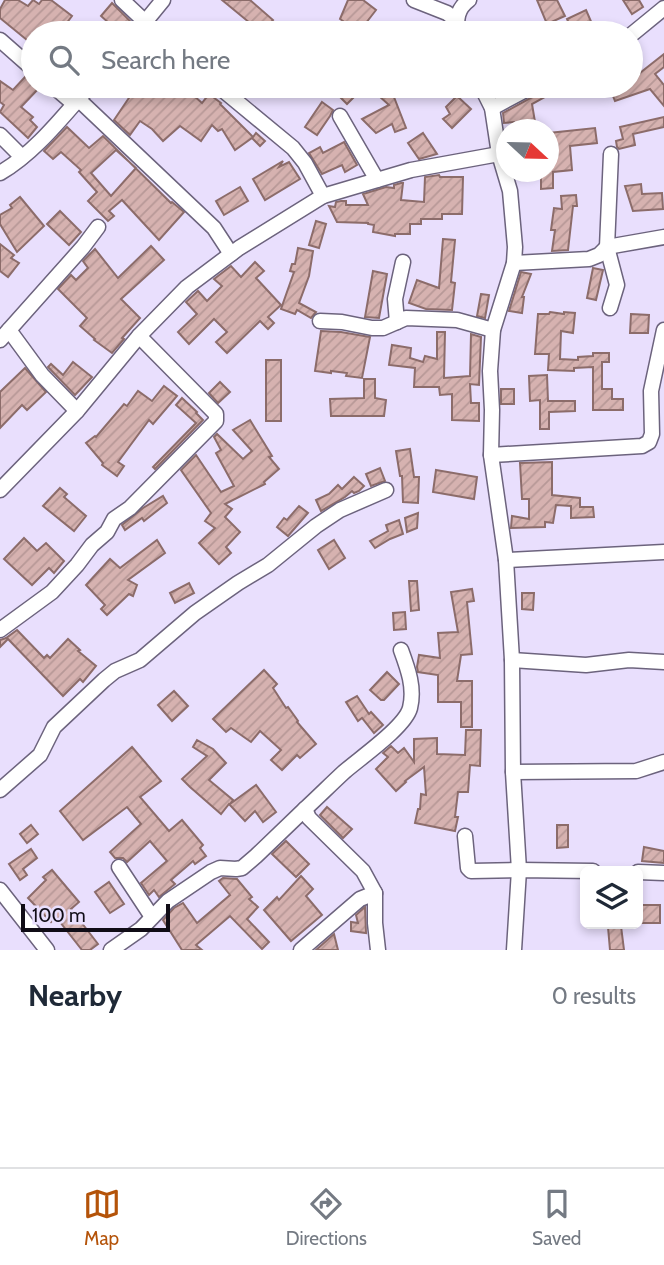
<!DOCTYPE html>
<style>
body{margin:0;font-family:Cabin,sans-serif;background:#f6f6f7;color:#1f2937}
.controls{position:absolute;right:21px;bottom:21px;display:grid;overflow:hidden;border-radius:10px;box-shadow:0 4px 10px #0003}
.controls button{width:63px;height:63px;display:grid;place-items:center;padding:0;border:0;border-bottom:2px solid #e0e1e3;background:#fff;color:#1f2937;font:35px sans-serif}
.compass{position:absolute;left:496px;top:119px;width:63px;height:63px;border-radius:50%;background:#fff;box-shadow:0 4px 10px #0003;rotate:112deg}
.scale{position:absolute;left:21px;bottom:18px;width:149px;box-sizing:border-box;padding-left:7px;border:4px solid #100c16;border-top:0;font-size:19px;line-height:24px;white-space:nowrap;color:#100c16;-webkit-text-stroke:5px #e9dffd;paint-order:stroke}
.list{margin:0;padding:0;list-style:none}
h2{display:flex;justify-content:space-between;align-items:center;height:91px;margin:0;padding:0 28px;font-size:30px}
h2 small{font-size:23px;font-weight:400;color:#747a83}
.icon{flex:none;width:38px;height:38px;fill:none;stroke:currentColor;stroke-width:2;stroke-linecap:round;stroke-linejoin:round}
.map{position:relative;flex:none;width:664px;height:950px;overflow:hidden}
.search{position:absolute;background:#fff;box-shadow:0 4px 10px #0003;left:21px;right:21px;top:21px;height:77px;display:flex;align-items:center;gap:18px;box-sizing:border-box;padding:0 24px;border-radius:38px;color:#747a83;font-size:26px}
.sheet{height:217px;background:#fff}
nav{display:flex;justify-content:space-around;align-items:center;box-sizing:border-box;height:98px;border-top:2px solid #e0e1e3;background:#fff;font-size:19px;color:#747a83}
nav a{display:grid;justify-items:center;gap:4px}
nav .on{color:#b45309}
.map>svg:first-child{display:block}
.building{fill:url(#building-hatch);stroke:#8c6c6a;stroke-width:2;fill-rule:evenodd}
.lines{fill:none;stroke-linecap:round;stroke-linejoin:round}
.minor-casing{stroke:#6c637d;stroke-width:17}
.minor{stroke:#fff;stroke-width:14}
</style>
<div class="map">
<svg width="664" height="950" viewBox="0 0 664 950">
<defs>
<pattern id="building-hatch" width="6" height="6" patternUnits="userSpaceOnUse" patternTransform="scale(1.75)"><rect width="6" height="6" fill="#d6b2b0"/><path d="M-1 1l2-2M0 6l6-6M5 7l2-2" fill="none" stroke="#b79897"/></pattern>
</defs>
<rect width="100%" height="100%" fill="#e9dffd"/>
<g class="building">
<polygon points="5,0 18,0 28,6 33,0 39,4 42,0 51,0 72,16 66,24 69,26 63,33 33,33 33,45 0,18 0,9"/>
<polygon points="222,0 250,0 273,20 261,33 241,33 250,23"/>
<polygon points="348,0 363,0 376,10 359,32 340,19"/>
<polygon points="537,0 557,0 565,16 547,24"/>
<polygon points="623,0 639,0 643,7 632,14"/>
<polygon points="112,3 130,21 120,33 101,16"/>
<polygon points="586,10 596,33 573,33 567,19"/>
<polygon points="542,24 544,33 515,33 514,30"/>
<polygon points="664,54 664,67 655,74 664,85 664,106 650,89 615,101 609,86 631,86 631,80"/>
<polygon points="26,76 33,78 33,86 41,86 21,107 33,117 30,120 37,127 28,138 0,112 4,105 0,102 0,81 13,90"/>
<polygon points="137,86 183,86 202,103 209,94 221,103 220,104 253,137 256,133 265,141 260,146 252,138 235,150 222,129 218,131 212,125 201,141 180,126 163,141 152,129 140,121 130,135 114,120"/>
<polygon points="341,86 365,86 347,104 335,92"/>
<polygon points="368,86 386,86 392,92 406,128 395,132 392,124 376,133 362,119 389,105"/>
<polygon points="541,91 545,97 532,104 535,122 515,126 514,122 504,123 503,113 538,94"/>
<polygon points="457,96 471,109 452,128 443,119 450,114 446,107"/>
<polygon points="322,102 333,110 330,116 317,135 305,127"/>
<polygon points="664,117 664,127 633,134 635,145 619,149 617,147 616,141 623,139 620,127"/>
<path d="M67,127l22,21 14,-12 68,67 1,-1 12,10 -25,28 -37,-40 -13,11 5,5 -6,5 -20,-20 9,-9 -18,-20 2,-2 -20,-18 -8,7 -9,-8zM116,150l20,18 -25,28 -20,-23z"/>
<polygon points="595,128 597,143 570,146 572,170 553,172 553,188 541,189 541,172 549,172 549,133"/>
<polygon points="423,133 437,154 419,159 408,143"/>
<polygon points="344,142 357,165 345,172 342,165 322,174 309,153 320,147 323,153"/>
<polygon points="283,161 279,167 289,162 300,179 265,200 253,179"/>
<polygon points="439,175 440,177 463,177 462,214 442,214 442,219 421,219 421,224 410,224 410,234 395,234 395,236 373,232 374,225 368,224 368,223 337,222 329,206 335,207 336,202 341,201 346,201 346,205 368,205 363,194 386,187 394,188 394,185 401,183 403,183 401,200 424,202 425,177"/>
<polygon points="641,184 642,194 662,193 663,209 633,211 625,186"/>
<polygon points="240,187 248,201 224,215 216,201"/>
<polygon points="576,195 577,206 573,206 568,250 552,251 555,230 551,230 554,208 562,209 561,196"/>
<polygon points="20,197 44,226 17,252 0,224 0,215 12,208 10,205"/>
<polygon points="60,211 81,232 69,245 47,224"/>
<polygon points="316,221 326,224 319,248 309,245"/>
<polygon points="443,239 455,240 451,282 455,283 452,310 426,309 409,303 417,280 439,288"/>
<polygon points="0,244 14,255 11,258 19,263 8,277 0,271"/>
<polygon points="151,246 164,260 121,299 140,318 122,338 124,339 112,353 94,340 95,339 80,326 87,318 58,289 71,275 76,280 88,268 83,261 95,249 118,278"/>
<polygon points="298,248 313,251 309,276 299,303 316,312 311,318 297,310 295,314 281,309 294,272 290,271 292,264 295,264"/>
<polygon points="255,262 264,271 256,278 281,305 268,317 274,323 268,329 260,321 227,353 216,342 227,332 214,319 189,344 178,332 197,314 186,302 198,291 207,301 222,286 214,279 231,266 241,277"/>
<polygon points="593,268 603,270 596,300 587,298"/>
<polygon points="373,271 387,274 379,318 365,317"/>
<polygon points="521,272 531,274 522,297 524,297 522,313 509,311"/>
<polygon points="481,294 489,295 485,318 477,316"/>
<polygon points="550,312 564,314 564,312 575,313 573,333 561,331 560,359 578,360 578,357 593,356 593,353 609,353 609,362 602,362 602,389 612,389 612,399 623,399 623,410 593,410 593,367 574,368 574,371 548,370 549,354 535,354 538,314 549,314"/>
<polygon points="631,314 649,315 648,333 630,333"/>
<polygon points="321,331 341,332 370,337 362,378 346,376 347,373 331,371 331,373 315,371"/>
<polygon points="437,332 445,332 444,378 470,376 471,334 481,337 479,385 470,384 471,403 479,403 479,421 452,420 452,394 440,395 439,387 414,387 415,368 389,365 392,345 411,348 410,358 423,362 425,356 437,359"/>
<rect x="266" y="360" width="15" height="61"/>
<polygon points="73,362 92,377 75,395 48,367 51,364 63,375"/>
<polygon points="25,368 46,392 27,410 22,405 0,428 0,392"/>
<polygon points="547,375 548,401 575,401 575,411 549,412 549,429 540,429 540,400 530,401 529,376"/>
<polygon points="364,379 375,379 375,398 386,400 384,416 331,416 330,399 364,398"/>
<polygon points="220,382 230,392 218,403 209,393"/>
<polygon points="164,386 177,396 153,424 149,420 118,462 124,466 117,476 102,465 103,463 86,443 95,436 96,437 124,404 127,406 138,391 152,401"/>
<rect x="501" y="389" width="13" height="15"/>
<polygon points="182,398 197,412 196,413 203,420 155,469 153,467 196,423 176,405"/>
<polygon points="250,420 272,456 269,457 279,469 264,482 265,484 225,504 232,509 225,517 240,532 226,547 231,553 219,564 199,543 215,528 205,521 211,513 181,470 196,455 221,492 234,486 216,453 221,450 214,437 217,434 243,459 252,451 233,430"/>
<polygon points="410,449 414,477 419,477 418,503 403,502 402,476 400,476 396,451"/>
<polygon points="552,462 552,495 580,498 580,507 593,507 594,517 571,518 571,506 556,505 553,523 545,522 545,527 511,528 512,516 529,519 529,499 522,499 520,463"/>
<polygon points="380,468 385,481 371,486 366,474"/>
<polygon points="436,470 477,477 474,499 433,492"/>
<polygon points="354,477 364,486 359,491 354,493 352,491 345,497 321,511 316,500 329,494 338,485 342,489"/>
<polygon points="60,488 67,494 64,497 86,516 74,531 43,506"/>
<polygon points="163,496 167,503 144,521 142,518 125,530 122,525 143,508"/>
<polygon points="299,506 308,513 288,536 277,527 284,518 287,520"/>
<polygon points="418,513 417,528 407,532 405,518"/>
<polygon points="399,520 403,534 390,539 375,548 370,541 388,531 386,525"/>
<polygon points="24,538 37,551 46,543 64,561 54,573 49,568 32,585 4,559"/>
<polygon points="157,540 165,553 128,580 137,585 133,596 129,594 107,615 101,609 105,605 86,585 110,559 120,568"/>
<polygon points="334,540 345,558 329,569 318,550"/>
<polygon points="409,581 417,581 419,610 411,611"/>
<polygon points="189,583 194,593 175,603 170,593"/>
<polygon points="472,589 474,601 467,602 472,654 461,655 457,681 472,681 472,727 461,727 461,702 438,702 438,675 418,672 417,667 419,655 440,658 438,633 458,632 451,592"/>
<polygon points="522,593 534,593 533,610 522,609"/>
<polygon points="405,612 406,629 394,630 393,613"/>
<polygon points="17,630 44,658 47,655 50,658 68,639 80,650 78,651 96,666 83,682 80,679 63,696 8,639 0,647 0,640 6,638"/>
<polygon points="264,670 277,684 273,688 286,708 288,707 298,721 297,722 316,744 300,758 297,755 282,770 271,760 281,750 260,731 251,742 231,728 226,732 213,719"/>
<polygon points="387,672 399,684 384,700 381,700 370,690"/>
<polygon points="174,691 188,706 172,721 158,705"/>
<polygon points="357,696 369,714 371,712 383,725 374,733 362,718 358,721 346,702"/>
<polygon points="466,730 481,730 480,766 470,765 468,792 458,792 455,817 458,817 455,831 415,823 418,809 420,809 421,794 426,795 424,767 405,781 406,782 396,791 376,769 388,757 383,753 391,746 398,753 404,748 414,762 414,739 437,738 437,754 465,755"/>
<polygon points="197,740 213,749 226,763 209,780 233,800 230,804 256,785 276,812 263,822 255,811 245,821 229,804 221,814 190,787 182,779 207,756 193,747"/>
<polygon points="132,747 161,781 140,797 169,831 182,820 203,845 200,848 206,856 195,864 193,861 171,880 175,884 159,897 154,890 149,895 141,883 167,861 150,841 127,862 123,858 115,858 110,852 141,824 127,807 83,840 60,811"/>
<polygon points="327,807 352,829 343,838 320,815"/>
<polygon points="31,825 38,834 27,843 20,834"/>
<polygon points="557,825 568,825 568,847 557,848"/>
<polygon points="286,841 309,864 296,877 272,854"/>
<polygon points="644,847 664,851 664,863 642,861"/>
<polygon points="31,849 37,858 23,869 27,875 20,880 9,864"/>
<polygon points="52,870 79,902 71,909 98,944 90,950 82,950 56,917 51,922 28,898 46,880 43,877"/>
<polygon points="301,876 313,889 306,896 322,915 291,941 264,910 277,897 279,900"/>
<polygon points="223,878 237,879 252,897 249,899 258,907 247,919 269,942 262,949 230,916 196,945 202,950 182,950 163,920 174,908 183,903 197,923 230,895 219,881"/>
<polygon points="109,882 124,904 110,913 95,892"/>
<polygon points="640,905 660,905 660,923 641,923"/>
<polygon points="365,907 366,933 351,931 351,922 358,923 356,915"/>
<polygon points="621,926 624,950 610,950 608,927"/>
<polygon points="334,934 338,950 316,950"/>
</g>
<g class="lines">
<defs>
<g id="minor">
<polyline points="122,0 157,33"/>
<polyline points="414,0 447,13 456,20"/>
<polyline points="136,33 163,0"/>
<path d="M458,33c-2,-14 -1,-24 11,-33"/>
<polyline points="631,35 664,8"/>
<polyline points="0,40 33,69"/>
<polyline points="53,86 74,104"/>
<polyline points="218,86 293,148 305,163 323,196"/>
<polyline points="481,86 492,108 499,154 510,191 515,247 514,263 493,330 490,371 492,410 491,455 506,560 512,660 513,772 519,870 514,950"/>
<polyline points="78,99 214,228 231,254"/>
<polyline points="492,108 533,86"/>
<polyline points="340,116 377,180"/>
<polyline points="0,135 22,157"/>
<path d="M0,173c35,-20 64,-58 90,-87"/>
<polyline points="514,263 589,259 599,255 607,247 664,237"/>
<polyline points="610,308 617,285 607,247 611,154"/>
<polyline points="320,321 342,322 372,328 383,328 406,318 457,320 493,330"/>
<polyline points="397,322 395,299 403,262"/>
<polyline points="9,330 42,375 77,411"/>
<polyline points="0,340 83,247 98,227"/>
<polyline points="491,455 642,446 649,442 652,434 651,391 664,330"/>
<polyline points="0,490 77,411 139,336 187,287 239,248 323,196 411,170 499,154"/>
<polyline points="506,560 664,552"/>
<polyline points="0,630 52,592 77,565 92,545 107,532 114,519 130,508 216,421 216,414 139,336"/>
<polyline points="512,660 586,665 629,660 664,662"/>
<polyline points="513,772 636,771 664,762"/>
<polyline points="0,790 40,755 54,727 104,680 115,671 140,660 195,613 238,583 268,565 316,526 340,510 386,490"/>
<path d="M305,809c13,-12 26,-25 39,-37 16,-14 61,-45 66,-64 5,-20 -2,-39 -9,-58"/>
<polyline points="465,836 468,868 471,871 519,870 593,871"/>
<polyline points="119,867 152,917"/>
<polyline points="638,872 664,873"/>
<polyline points="0,890 47,950"/>
<polyline points="111,950 141,929 168,901 211,872 220,868 236,869 242,868 256,856 305,809 309,818 363,871 375,893 375,923 378,950"/>
<polyline points="301,950 360,899 375,893"/>
</g>
</defs>
<use href="#minor" class="minor-casing"/>
<use href="#minor" class="minor"/>
</g>
</svg>
<div class="controls">
<button><svg class="icon" aria-label="layers" viewBox="0 0 24 24"><path d="M12 4l9 5-9 5-9-5zM3 14l9 5 9-5"/></svg></button>
</div>
<svg class="compass" viewBox="-18 -18 36 36"><path d="M0-13l5 13h-10z" fill="#e53935"/><path d="M0 13l5-13h-10z" fill="#747a83"/></svg>
<div class="scale">100 m</div>
<div class="search"><svg class="icon" aria-label="search" viewBox="0 0 24 24"><circle cx="10" cy="10" r="6"/><path d="M15 15l6 6"/></svg>Search here</div>
</div>
<section class="sheet">
<h2>Nearby<small>0 results</small></h2>
<ul class="list">
</ul>
</section>
<nav>
<a class="on"><svg class="icon" aria-label="map" viewBox="0 0 24 24"><path d="M3 6l6-2 6 2 6-2v14l-6 2-6-2-6 2zM9 4v14M15 6v14"/></svg>Map</a>
<a><svg class="icon" aria-label="directions" viewBox="0 0 24 24"><path d="M12 3l9 9-9 9-9-9zM9 14v-3h6M13 9l2 2-2 2"/></svg>Directions</a>
<a><svg class="icon" aria-label="saved" viewBox="0 0 24 24"><path d="M7 4h10v16l-5-4-5 4z"/></svg>Saved</a>
</nav>
